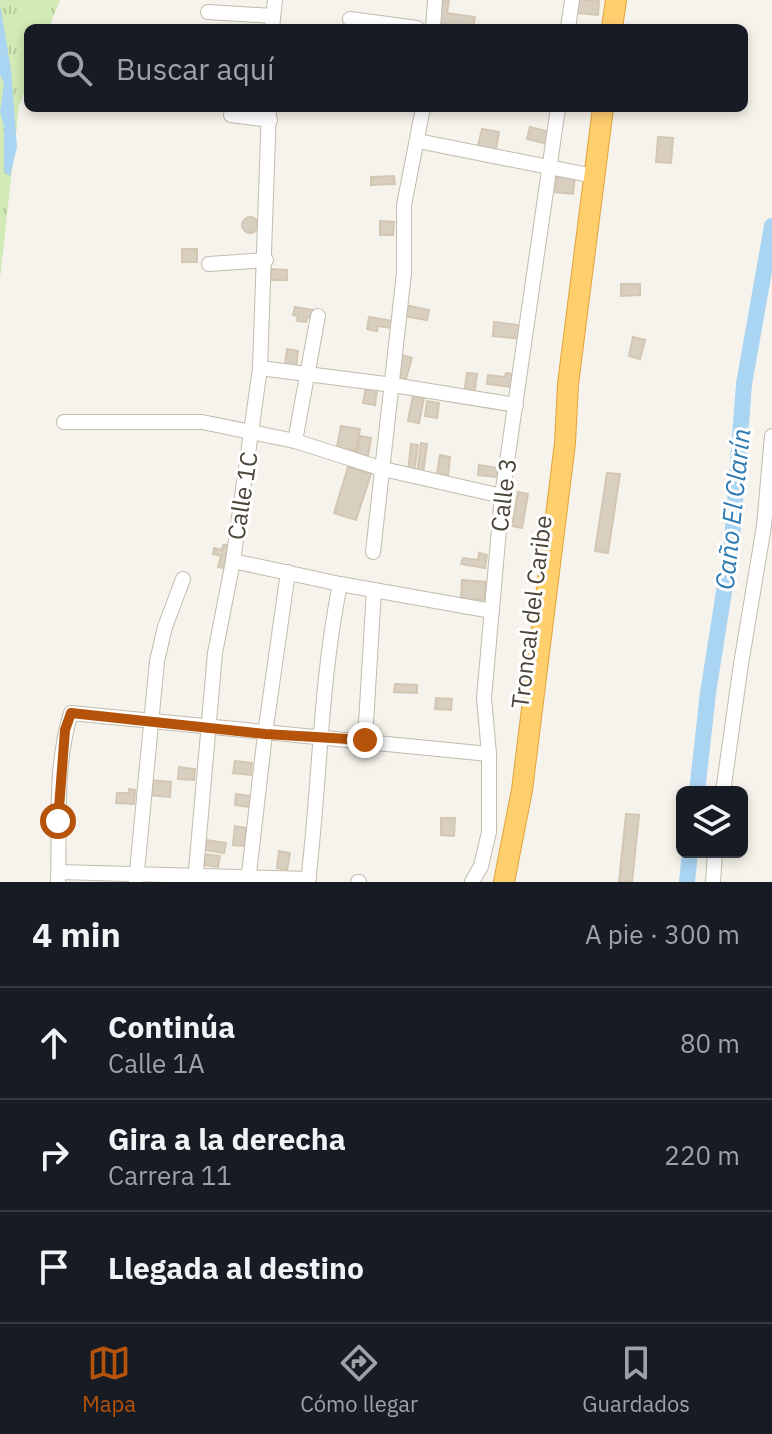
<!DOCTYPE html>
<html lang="es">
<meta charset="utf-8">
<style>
body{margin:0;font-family:"IBM Plex Sans",sans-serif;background:#242831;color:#f1f3f6}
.controls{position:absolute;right:24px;bottom:24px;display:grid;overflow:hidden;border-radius:12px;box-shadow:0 4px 12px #0003}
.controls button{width:72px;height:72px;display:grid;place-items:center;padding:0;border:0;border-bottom:2px solid #363941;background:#171b24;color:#f1f3f6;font:40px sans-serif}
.stop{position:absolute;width:24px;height:24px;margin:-18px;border:6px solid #b45309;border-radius:50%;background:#fff}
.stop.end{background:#b45309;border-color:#fff;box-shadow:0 2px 8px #0008}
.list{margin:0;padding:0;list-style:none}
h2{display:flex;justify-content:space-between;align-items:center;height:104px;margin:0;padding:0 32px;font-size:34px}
h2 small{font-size:26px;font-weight:400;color:#9ea1a6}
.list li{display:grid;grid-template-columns:52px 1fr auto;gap:24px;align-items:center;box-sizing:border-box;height:112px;padding:0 32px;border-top:2px solid #363941}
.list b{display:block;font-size:30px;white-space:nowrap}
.list p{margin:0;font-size:26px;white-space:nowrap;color:#9ea1a6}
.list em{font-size:26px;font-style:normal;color:#9ea1a6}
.icon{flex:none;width:44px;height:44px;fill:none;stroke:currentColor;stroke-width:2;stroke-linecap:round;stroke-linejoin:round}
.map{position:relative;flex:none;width:772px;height:882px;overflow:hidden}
.search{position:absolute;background:#171b24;box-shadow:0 4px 12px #0003;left:24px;right:24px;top:24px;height:88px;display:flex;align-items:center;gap:20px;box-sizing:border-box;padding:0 28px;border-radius:12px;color:#9ea1a6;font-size:30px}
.sheet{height:440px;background:#171b24}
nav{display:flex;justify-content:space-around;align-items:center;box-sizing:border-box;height:112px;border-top:2px solid #363941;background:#171b24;font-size:22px;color:#9ea1a6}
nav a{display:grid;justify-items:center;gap:4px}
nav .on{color:#b45309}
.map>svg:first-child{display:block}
.park{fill:url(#park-tufts)}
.water{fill:#a9d4f2}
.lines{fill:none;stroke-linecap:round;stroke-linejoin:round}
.river{stroke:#a9d4f2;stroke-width:16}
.building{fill:#d8cfc1;stroke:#d3c7b4;stroke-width:2}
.minor-casing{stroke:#c2bbae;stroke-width:16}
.highway-casing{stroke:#e0a43c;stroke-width:22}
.minor{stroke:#fff;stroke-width:14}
.highway{stroke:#ffcf6e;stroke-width:20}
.route{stroke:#b45309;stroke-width:10}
.labels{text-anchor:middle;stroke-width:6;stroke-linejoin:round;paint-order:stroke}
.street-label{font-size:24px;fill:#4b4439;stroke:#fff}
.water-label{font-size:26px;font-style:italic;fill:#2e7ab2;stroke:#fff}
</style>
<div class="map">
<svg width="772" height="882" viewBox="0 0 772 882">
<defs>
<pattern id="park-tufts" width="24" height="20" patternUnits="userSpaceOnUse" patternTransform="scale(2)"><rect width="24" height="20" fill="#d2eab5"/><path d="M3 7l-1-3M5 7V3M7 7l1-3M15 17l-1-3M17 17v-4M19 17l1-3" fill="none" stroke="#b6ca9c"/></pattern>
</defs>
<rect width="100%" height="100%" fill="#f6f3ec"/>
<polygon class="park" points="0,0 60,0 49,28 28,28 28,83 19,106 0,279"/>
<polygon class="water" points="0,4 11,70 17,147 10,176 4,172 4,127 0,112 4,84 0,74"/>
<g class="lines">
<g class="river">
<polyline points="697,792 708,693 732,541 744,384 772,226"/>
<polyline points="687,882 690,852"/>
</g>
</g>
<g class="building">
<polygon points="438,0 449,0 447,13 475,17 473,28 434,23"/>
<polygon points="578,0 599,0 598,15 577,13"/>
<polygon points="530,127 550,132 548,144 527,139"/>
<polygon points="482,129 499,132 496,149 478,146"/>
<polygon points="658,137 673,138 671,163 656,162"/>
<polygon points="557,175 575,177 573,194 555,192"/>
<polygon points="394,176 395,184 371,185 371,177"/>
<circle cx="250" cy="225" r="8"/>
<polygon points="380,221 394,222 393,235 380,235"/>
<rect x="182" y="249" width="15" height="13"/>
<polygon points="271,269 287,270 287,280 271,280"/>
<polygon points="621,284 640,284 640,295 621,296"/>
<polygon points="405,305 429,310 427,320 403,316"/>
<polygon points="295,307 313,310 311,318 307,317 306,322 297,321 298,316 293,315"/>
<polygon points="369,317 393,321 391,328 378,326 377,331 367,329"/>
<polygon points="494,322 525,326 523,339 493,336"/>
<polygon points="633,337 645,340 640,359 629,356"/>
<polygon points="287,349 298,351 296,368 285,366"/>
<polygon points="402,355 412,358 405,382 395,380"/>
<polygon points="467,373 477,374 474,395 464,394"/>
<polygon points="506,373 513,374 511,387 487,384 488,375 505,377"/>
<polygon points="366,388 377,389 375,405 363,403"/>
<polygon points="413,396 424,398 419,423 408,421"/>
<polygon points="427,401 439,403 437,418 425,416"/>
<polygon points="341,426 360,429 356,451 337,447"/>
<polygon points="360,436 371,438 368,456 357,454"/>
<polygon points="421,443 427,444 423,474 417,473"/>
<polygon points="411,444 418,445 414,472 408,472"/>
<polygon points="440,455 450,457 448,476 437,474"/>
<polygon points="479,465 498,468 497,477 478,475"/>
<polygon points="348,467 371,474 356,520 334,513"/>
<polygon points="607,473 620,474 608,553 595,551"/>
<polygon points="518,492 528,494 522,528 512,526"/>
<polygon points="223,545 228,545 224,568 218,567 221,556 213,554 214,548 222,550"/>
<polygon points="479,553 487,555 485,568 461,564 463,558 478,560"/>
<polygon points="462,580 486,582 484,600 461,598"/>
<polygon points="395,684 417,685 417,693 394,692"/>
<polygon points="436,698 452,699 451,710 435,709"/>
<polygon points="235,761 252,763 251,775 233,773"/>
<polygon points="179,767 195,769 194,780 178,779"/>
<polygon points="148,780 171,782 170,797 147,795"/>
<polygon points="129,789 135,790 134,804 116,803 117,793 129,793"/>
<polygon points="236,794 251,796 250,807 235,805"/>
<polygon points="626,814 639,815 632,882 619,882"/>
<polygon points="441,818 455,818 454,836 441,835"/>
<polygon points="235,826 247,828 244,846 233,845"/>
<polygon points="206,840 226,843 224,853 205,850"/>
<polygon points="279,851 290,853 287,870 277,868"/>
<polygon points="204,854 220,856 218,867 203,865"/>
</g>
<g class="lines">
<defs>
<g id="minor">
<polyline points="208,12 273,16"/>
<polyline points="350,19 417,28"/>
<polyline points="272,28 275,0"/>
<polyline points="433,28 435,0"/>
<polyline points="568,28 572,0"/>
<polyline points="231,115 270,120"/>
<polyline points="418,141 594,176"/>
<polyline points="209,264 266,260"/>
<polyline points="260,368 393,385 516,405"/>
<polyline points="64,422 202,422 295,441 383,469 502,496"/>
<polyline points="295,441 318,316"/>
<polyline points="373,552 404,273 404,205 423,108"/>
<polyline points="233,561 340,584 492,611"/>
<polyline points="365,740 374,590"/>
<polyline points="723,792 741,664 764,526 772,436"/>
<polyline points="59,872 309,879"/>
<path d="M58,882c2,-56 -4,-115 13,-169l418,41"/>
<polyline points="136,882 157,661 165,627 183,579"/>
<polyline points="195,882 215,653 233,561 260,368 269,108"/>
<polyline points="248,882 265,734 288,572"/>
<path d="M308,882c12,-99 12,-200 32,-298"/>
<polyline points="358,882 359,882"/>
<polyline points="472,882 481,866 489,832 489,754 484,698 502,496 558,108"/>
<polyline points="713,882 715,852"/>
</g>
<g id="highway">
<polyline points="612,28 616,0"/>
<polyline points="504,882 522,790 565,443 568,384 603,108"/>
</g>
</defs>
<use href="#minor" class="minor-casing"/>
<use href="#highway" class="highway-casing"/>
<use href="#minor" class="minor"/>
<use href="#highway" class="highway"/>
</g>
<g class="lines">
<polyline class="route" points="58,821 65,730 71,713 265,734 365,740"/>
</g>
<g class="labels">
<g class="street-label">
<text transform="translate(504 495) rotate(-83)" y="8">Calle 3</text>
<text transform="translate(243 496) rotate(-81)" y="8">Calle 1C</text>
<text transform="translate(532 612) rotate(-83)" y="8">Troncal del Caribe</text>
</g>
<g class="water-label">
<text transform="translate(733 509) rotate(-84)" y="9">Caño El Clarín</text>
</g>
</g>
</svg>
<div class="controls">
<button><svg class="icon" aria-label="layers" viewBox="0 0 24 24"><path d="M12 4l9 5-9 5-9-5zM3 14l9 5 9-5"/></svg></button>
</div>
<div class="stop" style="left:58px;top:821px"></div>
<div class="stop end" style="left:365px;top:740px"></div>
<div class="search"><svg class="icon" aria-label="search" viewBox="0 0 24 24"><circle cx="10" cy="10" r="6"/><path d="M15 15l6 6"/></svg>Buscar aquí</div>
</div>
<section class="sheet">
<h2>4 min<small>A pie · 300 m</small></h2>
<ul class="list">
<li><svg class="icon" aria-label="ahead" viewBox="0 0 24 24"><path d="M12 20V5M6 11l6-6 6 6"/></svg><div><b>Continúa</b><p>Calle 1A</p></div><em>80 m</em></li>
<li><svg class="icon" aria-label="right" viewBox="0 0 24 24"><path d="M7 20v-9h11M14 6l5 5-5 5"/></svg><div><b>Gira a la derecha</b><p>Carrera 11</p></div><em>220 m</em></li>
<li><svg class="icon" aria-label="arrive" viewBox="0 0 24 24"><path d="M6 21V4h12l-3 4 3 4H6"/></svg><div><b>Llegada al destino</b></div></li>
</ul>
</section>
<nav>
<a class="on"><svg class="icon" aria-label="map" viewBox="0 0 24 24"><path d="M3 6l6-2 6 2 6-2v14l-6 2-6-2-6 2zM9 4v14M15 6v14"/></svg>Mapa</a>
<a><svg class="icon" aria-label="directions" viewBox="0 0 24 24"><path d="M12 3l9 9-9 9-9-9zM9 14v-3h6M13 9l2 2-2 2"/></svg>Cómo llegar</a>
<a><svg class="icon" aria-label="saved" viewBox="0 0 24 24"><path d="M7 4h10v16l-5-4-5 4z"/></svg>Guardados</a>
</nav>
